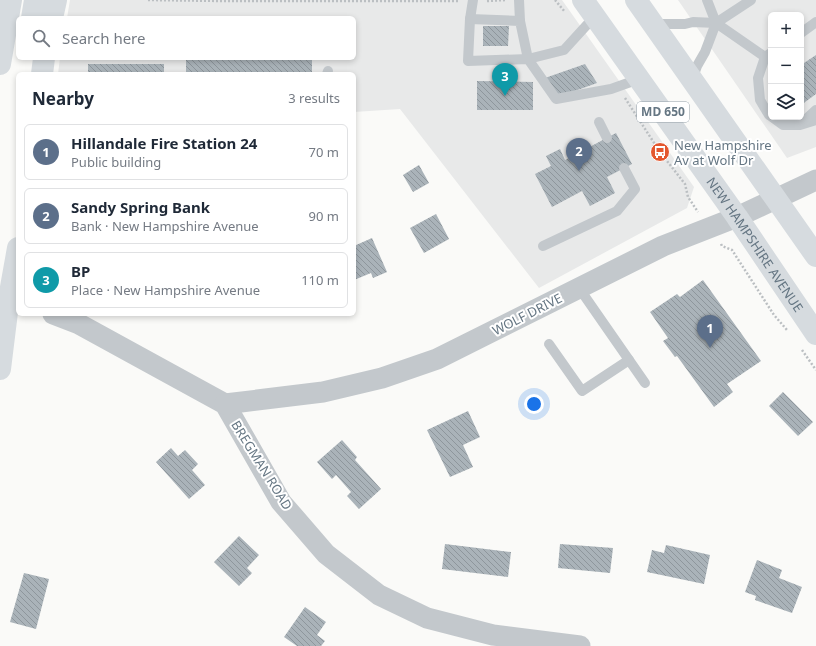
<!DOCTYPE html>
<meta charset="utf-8">
<style>
body{margin:0;font-family:"Noto Sans",sans-serif;background:#f6f6f7;color:#1f2937}
.controls{position:absolute;right:12px;top:12px;display:grid;overflow:hidden;border-radius:6px;box-shadow:0 2px 6px #0003}
.controls button{width:36px;height:36px;display:grid;place-items:center;padding:0;border:0;border-bottom:1px solid #e0e1e3;background:#fff;color:#1f2937;font:20px sans-serif}
.you{position:absolute;left:534px;top:404px;width:14px;height:14px;margin:-10px;border:3px solid #fff;border-radius:50%;background:#1a73e8;box-shadow:0 0 0 6px #1a73e833}
.badge{display:grid;place-items:center;width:26px;height:26px;border-radius:50%;background:#1a73e8;color:#fff;font-size:13px;font-weight:700}
.pin{position:absolute;translate:-50% -33px;filter:drop-shadow(0 1px 2px #0008)}
.pin::after{content:'';position:absolute;top:21px;width:14px;height:12px;background:inherit;clip-path:polygon(0 0,100% 0,50% 100%)}
.list{margin:0;padding:0;list-style:none}
h2{display:flex;justify-content:space-between;align-items:center;height:52px;margin:0;padding:0 16px;font-size:17px}
h2 small{font-size:13px;font-weight:400;color:#747a83}
.list li{display:grid;grid-template-columns:26px 1fr auto;gap:12px;align-items:center;box-sizing:border-box;height:56px;margin:0 8px 8px;padding:0 8px;border:1px solid #e0e1e3;border-radius:6px}
.list b{display:block;font-size:15px;white-space:nowrap}
.list p{margin:0;font-size:13px;white-space:nowrap;color:#747a83}
.list em{font-size:13px;font-style:normal;color:#747a83}
.icon{flex:none;width:22px;height:22px;fill:none;stroke:currentColor;stroke-width:2;stroke-linecap:round;stroke-linejoin:round}
.map{position:relative;flex:none;width:816px;height:646px;overflow:hidden}
.search{position:absolute;background:#fff;box-shadow:0 2px 6px #0003;left:16px;top:16px;width:340px;height:44px;display:flex;align-items:center;gap:10px;box-sizing:border-box;padding:0 14px;border-radius:6px;color:#747a83;font-size:15px}
.panel{position:absolute;background:#fff;box-shadow:0 2px 6px #0003;left:16px;top:72px;width:340px;height:244px;border-radius:6px}
.map>svg:first-child{display:block}
.built{fill:#e8e9e9;fill-rule:evenodd}
.building{fill:url(#building-back-hatch)}
.lines{fill:none;stroke-linecap:round;stroke-linejoin:round}
.path{stroke:#bbbfc2;stroke-width:2.5;stroke-dasharray:2 2;stroke-linecap:butt}
.lane{stroke:#c3c8cc;stroke-width:10}
.street{stroke:#c3c8cc;stroke-width:21}
.primary{stroke:#d6dbdf;stroke-width:22}
.labels{text-anchor:middle;stroke-width:4;stroke-linejoin:round;paint-order:stroke}
.shield{fill:#fff;stroke:#939fa8;stroke-width:1}
.shield-label{font-size:12px;font-weight:bold;fill:#657683}
.poi-label{font-size:13px;fill:#657683;stroke:#fff;text-anchor:start}
.street-label{font-size:13px;fill:#657683;stroke:#fff}
</style>
<div class="map">
<svg width="816" height="646" viewBox="0 0 816 646">
<defs>
<pattern id="building-back-hatch" width="6" height="6" patternUnits="userSpaceOnUse"><rect width="6" height="6" fill="#aab3b9"/><path d="M-1 5l2 2M0 0l6 6M5-1l2 2" fill="none" stroke="#8e969c"/></pattern>
</defs>
<rect width="100%" height="100%" fill="#fafaf8"/>
<g class="built">
<polygon points="70,0 562,0 694,187 687,208 539,288 400,109 354,112 354,74 58,74 60,58 354,58 354,18 67,18"/>
<path d="M678,0h138v147l-29,11zM771,15h30v102h-30z"/>
</g>
<g class="building">
<polygon points="483,26 509,26 508,46 483,46"/>
<polygon points="816,55 816,94 801,105 801,65"/>
<rect x="186" y="58" width="126" height="16"/>
<rect x="88" y="64" width="76" height="10"/>
<polygon points="585,64 597,83 558,97 545,78"/>
<polygon points="477,81 533,82 533,110 477,110"/>
<polygon points="616,133 632,164 607,177 615,193 590,206 582,191 552,207 535,174 551,166 546,156 560,149 565,160"/>
<polygon points="419,165 429,183 413,192 403,175"/>
<polygon points="436,214 449,239 424,253 410,228"/>
<polygon points="372,238 387,272 373,278 371,273 354,280 354,246"/>
<polygon points="703,280 761,361 727,384 733,392 714,407 677,356 675,357 663,341 668,338 650,312 677,294 680,297"/>
<polygon points="783,392 813,422 798,436 769,406"/>
<polygon points="468,411 480,437 463,445 473,467 450,477 427,430"/>
<polygon points="342,440 357,457 355,460 381,489 359,509 347,496 351,492 336,475 332,479 317,462"/>
<polygon points="171,448 178,456 185,450 198,464 192,470 205,485 189,499 156,462"/>
<polygon points="239,536 259,555 247,568 252,573 239,586 214,562"/>
<polygon points="445,544 511,552 508,577 442,569"/>
<polygon points="560,544 613,548 610,573 558,568"/>
<polygon points="666,545 710,555 704,584 647,572 652,550 664,553"/>
<polygon points="757,560 782,570 779,578 802,587 792,613 755,600 756,596 745,592"/>
<polygon points="24,573 49,579 36,629 10,622"/>
<polygon points="305,607 326,622 317,635 325,641 321,646 297,646 284,637"/>
</g>
<g class="lines">
<g class="path">
<polyline points="148,0 222,1 460,1"/>
<polyline points="555,0 565,12"/>
<polyline points="487,1 506,0"/>
<polyline points="625,98 660,152 685,184 688,197 698,212"/>
<polyline points="721,244 722,246 732,250 774,315 787,330"/>
<polyline points="802,350 816,370"/>
</g>
<g class="lane">
<polyline points="473,0 470,19 468,61 528,59 556,99 611,89 639,79"/>
<polyline points="519,0 520,21"/>
<polyline points="707,0 716,23 765,57 771,53"/>
<polyline points="470,19 520,21 528,59 564,50 595,16"/>
<polyline points="654,24 685,24 693,22 716,23 751,0"/>
<polyline points="801,33 816,22"/>
<polyline points="765,57 758,78 760,100 769,115 771,116"/>
<polyline points="327,74 328,71"/>
<polyline points="692,80 697,66 705,52 716,23"/>
<polyline points="772,117 783,125 800,125 816,120"/>
<polyline points="599,122 607,138"/>
<polyline points="803,122 816,110"/>
<polyline points="543,246 617,211 635,189 624,168"/>
<polyline points="579,288 645,383"/>
<polyline points="549,344 582,391 629,360"/>
</g>
<g class="street">
<polyline points="53,314 79,324 225,404 281,502 326,554 379,595 427,618 493,635 580,646"/>
<polyline points="225,404 323,392 382,378 437,359 663,246 737,217 816,180"/>
</g>
<g class="primary">
<path id="s1" d="M583,0l154,217 79,117"/>
<polyline points="636,0 816,256"/>
<polyline points="32,18 35,0"/>
<polyline points="52,18 56,0"/>
<polyline points="0,64 11,0"/>
<polyline points="42,74 44,58"/>
<polyline points="0,369 8,304 18,248"/>
</g>
</g>
<defs>
<symbol id="bus-disc" viewBox="-11 -11 22 22"><circle r="9.5" fill="#e4572e" stroke="#fff"/><path d="M-5-6H5V4H4V6H2V4H-2V6H-4V4H-5ZM-3.5-4V0h7V-4ZM-3.5 1.2v1.5H-2V1.2ZM2 1.2v1.5H3.5V1.2Z" fill="#fff"/></symbol>
</defs>
<g fill-rule="evenodd">
<use href="#bus-disc" x="649" y="141" width="22" height="22"/>
</g>
<g class="labels">
<rect class="shield" x="637" y="102" width="52" height="20" rx="3"/>
<g class="shield-label">
<text x="663" y="116">MD 650</text>
</g>
<g class="poi-label">
<text x="674" y="150">New Hampshire<tspan x="674" dy="15">Av at Wolf Dr</tspan></text>
</g>
<g class="street-label">
<text dy="5" stroke="none"><textPath href="#s1" startOffset="299">NEW HAMPSHIRE AVENUE</textPath></text>
<text transform="translate(527 314) rotate(-27)" y="5">WOLF DRIVE</text>
<text transform="translate(262 465) rotate(58)" y="5">BREGMAN ROAD</text>
</g>
</g>
</svg>
<div class="controls">
<button>+</button>
<button>−</button>
<button><svg class="icon" aria-label="layers" viewBox="0 0 24 24"><path d="M12 4l9 5-9 5-9-5zM3 14l9 5 9-5"/></svg></button>
</div>
<div class="you"></div>
<div class="pin badge" style="left:710px;top:348px;background:#5c6f8a">1</div>
<div class="pin badge" style="left:579px;top:171px;background:#5c6f8a">2</div>
<div class="pin badge" style="left:505px;top:96px;background:#0f9aa8">3</div>
<div class="search"><svg class="icon" aria-label="search" viewBox="0 0 24 24"><circle cx="10" cy="10" r="6"/><path d="M15 15l6 6"/></svg>Search here</div>
<section class="panel">
<h2>Nearby<small>3 results</small></h2>
<ul class="list">
<li><span class="badge" style="background:#5c6f8a">1</span><div><b>Hillandale Fire Station 24</b><p>Public building</p></div><em>70 m</em></li>
<li><span class="badge" style="background:#5c6f8a">2</span><div><b>Sandy Spring Bank</b><p>Bank · New Hampshire Avenue</p></div><em>90 m</em></li>
<li><span class="badge" style="background:#0f9aa8">3</span><div><b>BP</b><p>Place · New Hampshire Avenue</p></div><em>110 m</em></li>
</ul>
</section>
</div>
